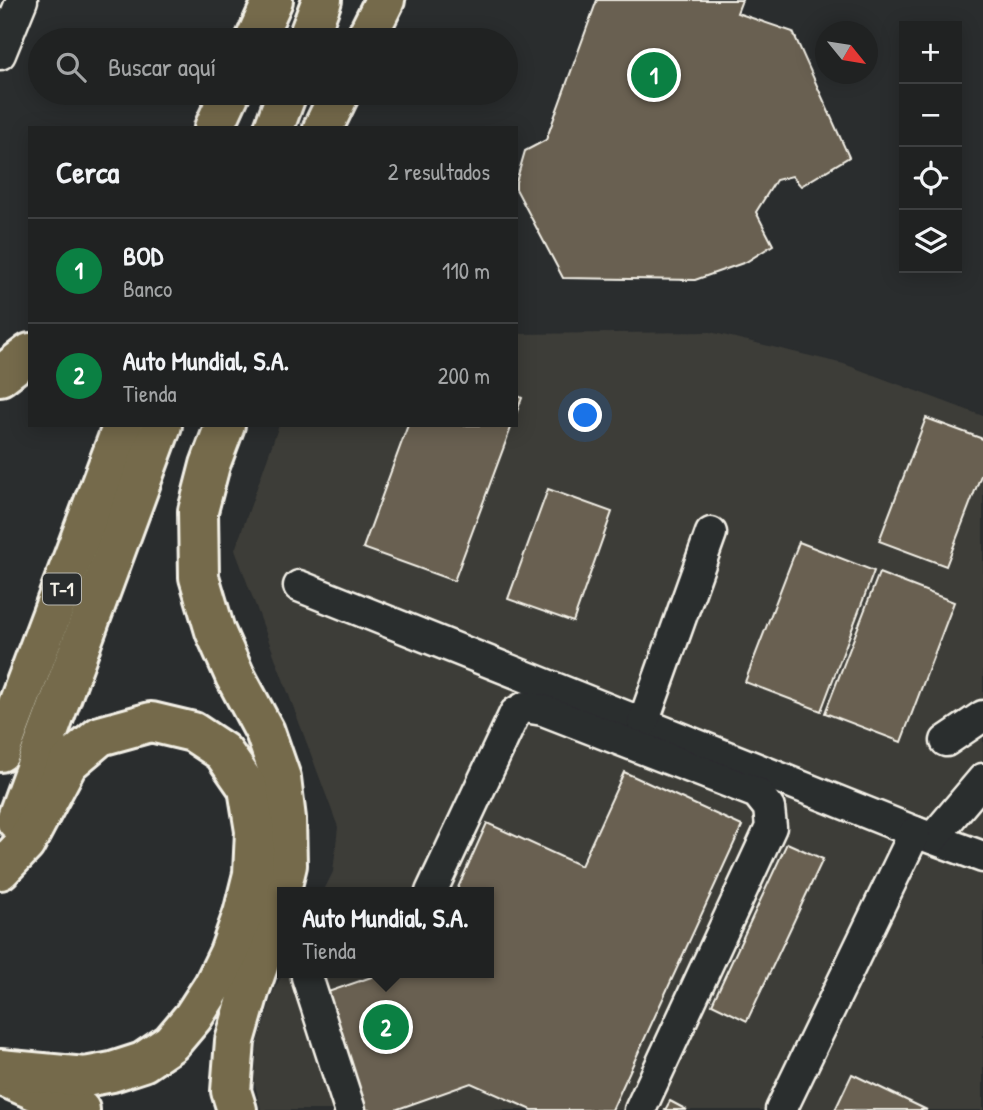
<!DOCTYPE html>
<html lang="es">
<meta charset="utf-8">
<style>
body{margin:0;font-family:"Patrick Hand",sans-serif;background:#282a2a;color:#f1f3f6}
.controls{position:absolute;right:21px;top:21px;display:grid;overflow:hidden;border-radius:0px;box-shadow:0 4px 18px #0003}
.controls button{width:63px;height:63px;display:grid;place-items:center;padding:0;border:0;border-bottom:2px solid #3d3f40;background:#202222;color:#f1f3f6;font:35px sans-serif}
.compass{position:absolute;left:815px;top:21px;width:63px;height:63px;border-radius:50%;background:#202222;box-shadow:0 4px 18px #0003;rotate:120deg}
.you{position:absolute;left:586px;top:416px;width:24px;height:24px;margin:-18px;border:5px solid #fff;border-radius:50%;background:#1a73e8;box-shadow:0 0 0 10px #1a73e833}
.badge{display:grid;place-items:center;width:46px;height:46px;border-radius:50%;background:#0b8043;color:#fff;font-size:23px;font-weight:700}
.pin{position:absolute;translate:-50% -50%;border:4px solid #fff;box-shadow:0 2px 7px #0006}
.popup{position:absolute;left:277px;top:887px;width:217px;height:91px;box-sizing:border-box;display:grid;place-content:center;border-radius:0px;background:#202222;filter:drop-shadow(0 2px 5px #0005);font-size:23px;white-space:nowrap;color:#a2a4a5}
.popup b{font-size:26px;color:#f1f3f6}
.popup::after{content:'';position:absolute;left:50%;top:100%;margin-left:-14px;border:14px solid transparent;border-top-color:#202222}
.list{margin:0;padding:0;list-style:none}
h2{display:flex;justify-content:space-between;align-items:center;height:91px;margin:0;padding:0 28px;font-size:30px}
h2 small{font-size:23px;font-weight:400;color:#a2a4a5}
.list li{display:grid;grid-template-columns:46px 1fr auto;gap:21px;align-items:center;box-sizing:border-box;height:105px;padding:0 28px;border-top:2px solid #3d3f40}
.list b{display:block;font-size:26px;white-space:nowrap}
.list p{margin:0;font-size:23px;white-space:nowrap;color:#a2a4a5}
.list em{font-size:23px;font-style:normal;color:#a2a4a5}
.icon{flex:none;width:38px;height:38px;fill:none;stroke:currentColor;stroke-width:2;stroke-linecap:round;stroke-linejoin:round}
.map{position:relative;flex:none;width:983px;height:1110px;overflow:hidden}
.search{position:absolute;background:#202222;box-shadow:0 4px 18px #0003;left:28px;top:28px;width:490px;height:77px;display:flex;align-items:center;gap:18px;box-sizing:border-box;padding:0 24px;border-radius:38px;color:#a2a4a5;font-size:26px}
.panel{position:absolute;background:#202222;box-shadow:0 4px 18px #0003;left:28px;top:126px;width:490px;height:301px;border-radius:0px}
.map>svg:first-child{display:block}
.built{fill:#3d3d38}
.building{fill:#696151;stroke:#f4f1e8;stroke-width:2}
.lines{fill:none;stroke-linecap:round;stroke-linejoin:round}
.minor-casing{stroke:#f4f1e8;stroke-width:35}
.major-casing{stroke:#f4f1e8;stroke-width:44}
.highway-casing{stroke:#f4f1e8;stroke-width:44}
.minor{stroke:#2a2d2e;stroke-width:30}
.major{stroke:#746b4b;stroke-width:38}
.highway{stroke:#746b4b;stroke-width:38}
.labels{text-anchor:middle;stroke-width:6;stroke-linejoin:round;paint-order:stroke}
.shield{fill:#2a2d2e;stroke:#b7b6b0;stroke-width:2}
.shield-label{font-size:19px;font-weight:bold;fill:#f4f1e8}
</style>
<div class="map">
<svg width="983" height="1110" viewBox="0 0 983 1110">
<rect width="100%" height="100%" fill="#2a2d2e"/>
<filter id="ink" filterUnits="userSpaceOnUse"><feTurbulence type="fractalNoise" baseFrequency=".0143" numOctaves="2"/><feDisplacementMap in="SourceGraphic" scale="14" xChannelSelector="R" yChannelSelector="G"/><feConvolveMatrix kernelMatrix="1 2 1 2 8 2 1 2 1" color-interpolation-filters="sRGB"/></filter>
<g filter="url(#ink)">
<polygon class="built" points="710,332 844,364 983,416 983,1110 261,1110 254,1081 258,1042 274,990 283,973 489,973 489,892 323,892 333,872 338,827 235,550 279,425 516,425 516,334"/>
<g class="building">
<polygon points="597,0 742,0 737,13 793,32 849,157 801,186 792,176 776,180 756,212 773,245 746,262 695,280 563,278 516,189 516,182 525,151 546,140"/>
<polygon points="516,395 522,398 516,414"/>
<polygon points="926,418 983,439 983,470 946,566 879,541"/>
<polygon points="408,425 512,425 454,581 363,548"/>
<polygon points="548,489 612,512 573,622 508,599"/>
<polygon points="799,542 874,571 821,711 745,682"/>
<polygon points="879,573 954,602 901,742 825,713"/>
<polygon points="624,772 742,826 612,1110 532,1110 471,1083 395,1110 363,1110 322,994 383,973 489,973 489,892 456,892 487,823 581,866"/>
<polygon points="787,843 823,859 747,1021 712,1004"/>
<polygon points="852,1074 927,1110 835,1110"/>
<polygon points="670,1101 687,1110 665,1110"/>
</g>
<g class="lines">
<defs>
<g id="minor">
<polyline points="0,54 22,0"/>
<polyline points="299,586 915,832 983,857"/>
<polyline points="643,723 711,533"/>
<polyline points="946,741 983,716"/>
<polyline points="933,838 983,779"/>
<polyline points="431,892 515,713 525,707 543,710 757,793 769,808 771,827 640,1110"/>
<polyline points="309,973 307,977 350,1110"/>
<polyline points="781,1110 915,832"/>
</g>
<polyline id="major" points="0,1075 80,1110"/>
<g id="highway">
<polyline points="255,40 273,0"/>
<polyline points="307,40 322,0"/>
<polyline points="365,40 385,0"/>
<polyline points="214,128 230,93"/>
<polyline points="274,128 287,93"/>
<polyline points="323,128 340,93"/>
<polyline points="0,376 30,353"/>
<polyline points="225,425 210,465 198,511 199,577 215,631 235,676 265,732 281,778 286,819 287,865 273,923 250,989 235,1041 231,1091 237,1110"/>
<polyline points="0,752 123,425"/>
<polyline points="16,820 162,425"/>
<polyline points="0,870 25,844 68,763 100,736 151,722 193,732 223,752 248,788 255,831 253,874 243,914 229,953 213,986 193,1017 171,1043 143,1062 112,1072 85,1077 0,1069"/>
</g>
</defs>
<use href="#minor" class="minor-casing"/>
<use href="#major" class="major-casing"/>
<use href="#highway" class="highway-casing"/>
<use href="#minor" class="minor"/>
<use href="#major" class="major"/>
<use href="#highway" class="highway"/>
</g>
</g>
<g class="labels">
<rect class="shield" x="43" y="573.5" width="38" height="31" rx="5"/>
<g class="shield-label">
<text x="62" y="596">T-1</text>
</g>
</g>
</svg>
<div class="controls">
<button>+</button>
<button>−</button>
<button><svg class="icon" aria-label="locate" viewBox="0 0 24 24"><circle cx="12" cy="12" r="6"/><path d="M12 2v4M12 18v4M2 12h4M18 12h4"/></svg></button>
<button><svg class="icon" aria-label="layers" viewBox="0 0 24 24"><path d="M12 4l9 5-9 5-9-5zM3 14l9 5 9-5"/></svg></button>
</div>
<svg class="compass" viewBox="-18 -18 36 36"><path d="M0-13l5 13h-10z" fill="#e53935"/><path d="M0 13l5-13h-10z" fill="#a2a4a5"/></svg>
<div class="you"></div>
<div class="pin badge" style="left:654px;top:75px">1</div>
<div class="pin badge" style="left:386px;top:1027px">2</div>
<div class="popup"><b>Auto Mundial, S.A.</b>Tienda</div>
<div class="search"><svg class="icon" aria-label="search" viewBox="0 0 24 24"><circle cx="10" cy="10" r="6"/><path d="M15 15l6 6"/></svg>Buscar aquí</div>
<section class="panel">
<h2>Cerca<small>2 resultados</small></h2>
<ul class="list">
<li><span class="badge">1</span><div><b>BOD</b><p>Banco</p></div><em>110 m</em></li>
<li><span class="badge">2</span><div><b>Auto Mundial, S.A.</b><p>Tienda</p></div><em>200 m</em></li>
</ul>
</section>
</div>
